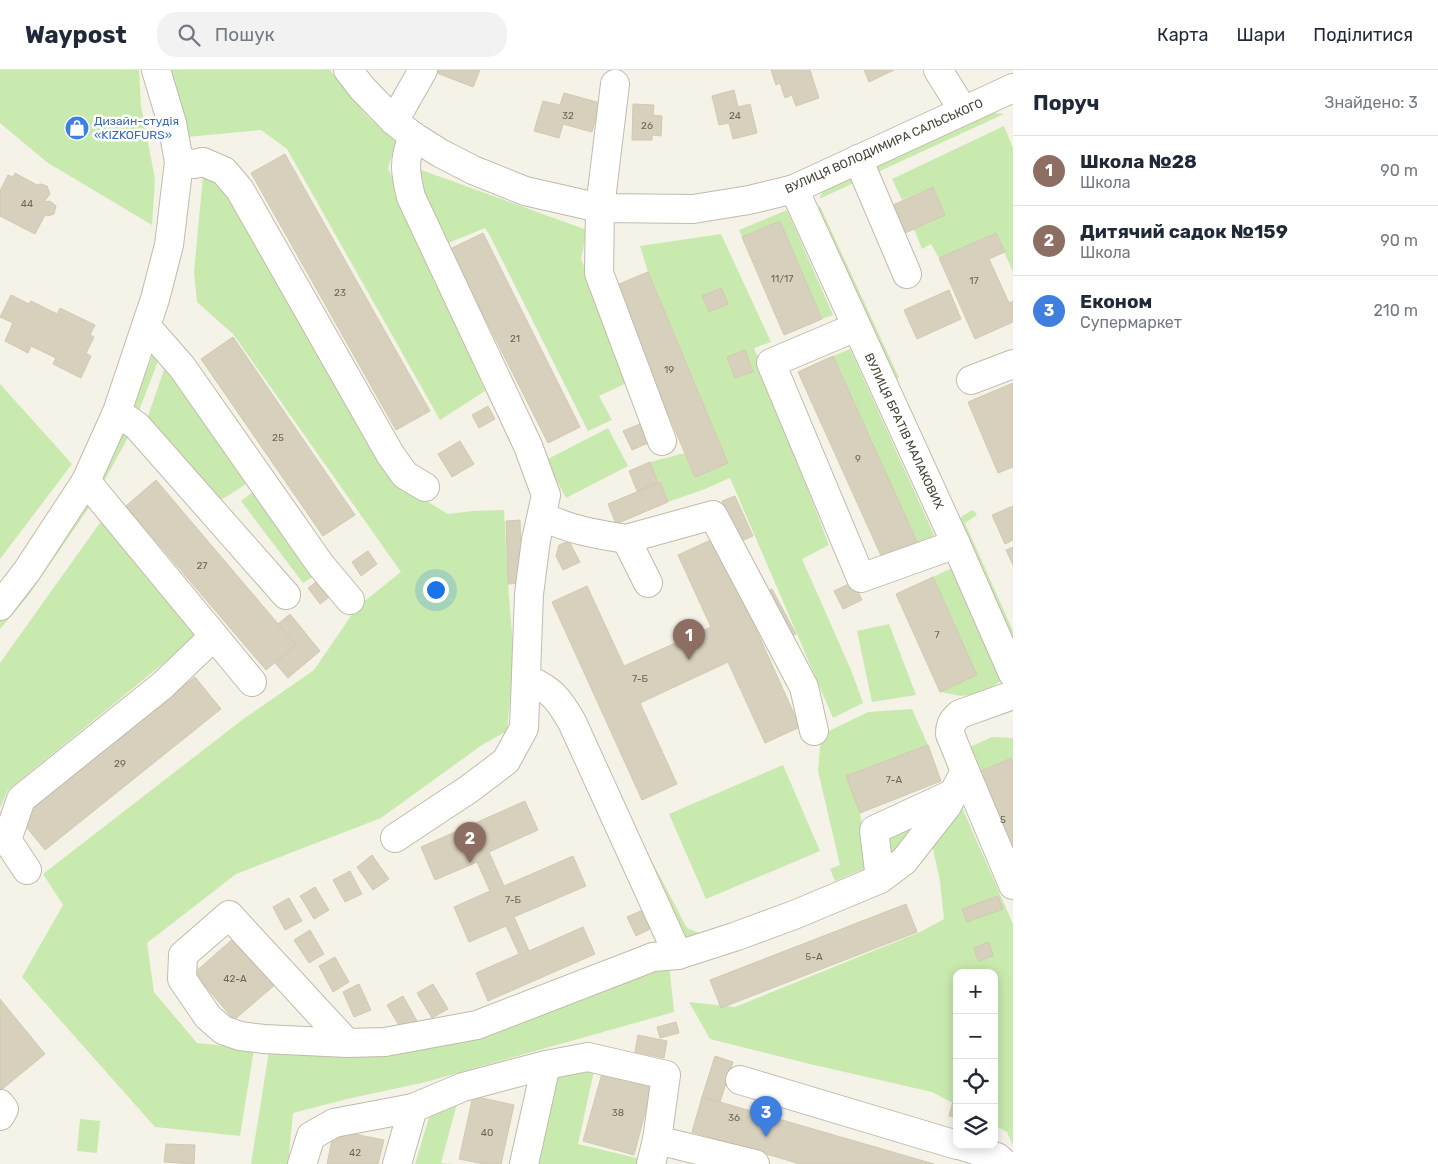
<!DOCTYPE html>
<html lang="uk">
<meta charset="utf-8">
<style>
body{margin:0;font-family:Rubik,sans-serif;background:#f2f2f3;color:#1f2937}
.controls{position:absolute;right:15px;bottom:15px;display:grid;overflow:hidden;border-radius:10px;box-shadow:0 2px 12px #0003}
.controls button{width:45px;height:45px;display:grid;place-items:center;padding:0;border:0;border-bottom:1px solid #e0e1e3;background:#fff;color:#1f2937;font:25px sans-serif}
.you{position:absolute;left:435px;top:519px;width:18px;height:18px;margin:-12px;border:4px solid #fff;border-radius:50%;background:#1a73e8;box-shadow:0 0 0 8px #1a73e833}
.badge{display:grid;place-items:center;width:32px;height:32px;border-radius:50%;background:#d93025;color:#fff;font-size:16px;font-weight:700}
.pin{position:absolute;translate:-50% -41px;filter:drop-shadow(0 1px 2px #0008)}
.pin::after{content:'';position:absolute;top:26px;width:18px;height:15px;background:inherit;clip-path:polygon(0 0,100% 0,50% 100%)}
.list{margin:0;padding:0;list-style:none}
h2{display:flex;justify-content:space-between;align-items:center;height:65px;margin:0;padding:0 20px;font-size:21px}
h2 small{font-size:16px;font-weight:400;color:#747a83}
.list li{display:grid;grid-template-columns:32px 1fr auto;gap:15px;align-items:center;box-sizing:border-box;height:70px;padding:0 20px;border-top:1px solid #e0e1e3}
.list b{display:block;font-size:19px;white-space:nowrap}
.list p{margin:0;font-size:16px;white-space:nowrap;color:#747a83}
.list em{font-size:16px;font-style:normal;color:#747a83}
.icon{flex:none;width:28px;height:28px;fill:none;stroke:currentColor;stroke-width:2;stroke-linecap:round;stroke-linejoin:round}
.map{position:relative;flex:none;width:1013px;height:1094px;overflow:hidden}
header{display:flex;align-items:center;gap:30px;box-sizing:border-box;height:70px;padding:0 25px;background:#fff;border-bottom:1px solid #e0e1e3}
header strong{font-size:24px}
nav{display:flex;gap:28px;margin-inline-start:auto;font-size:18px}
.search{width:350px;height:45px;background:#f2f2f3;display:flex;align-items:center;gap:12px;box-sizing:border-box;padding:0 18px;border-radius:20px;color:#747a83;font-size:19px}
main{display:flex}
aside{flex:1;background:#fff}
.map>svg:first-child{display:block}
.green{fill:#c9eaaf}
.building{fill:#d7d0bd;stroke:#d2c9b0}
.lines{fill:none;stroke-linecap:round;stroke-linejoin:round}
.minor-casing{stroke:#c1bbaa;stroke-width:30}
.minor{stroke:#fff;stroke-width:28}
.labels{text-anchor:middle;stroke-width:5;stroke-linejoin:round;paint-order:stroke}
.number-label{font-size:10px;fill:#6c6658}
.shop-label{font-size:12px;fill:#366cbe;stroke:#fff;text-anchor:start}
.street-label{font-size:12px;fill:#484336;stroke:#fff}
</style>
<header>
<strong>Waypost</strong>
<div class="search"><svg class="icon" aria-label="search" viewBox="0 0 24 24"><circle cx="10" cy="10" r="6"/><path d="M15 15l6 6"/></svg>Пошук</div>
<nav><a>Карта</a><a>Шари</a><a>Поділитися</a></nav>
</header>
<main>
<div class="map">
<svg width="1013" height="1094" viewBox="0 0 1013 1094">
<rect width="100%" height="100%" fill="#f5f2e8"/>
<g class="green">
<polygon points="0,0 139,0 141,36 155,109 152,155 48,93 0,53"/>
<polygon points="163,0 330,0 366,45 396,72 388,98 485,321 440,350 287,79 261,60 187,67"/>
<polygon points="982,42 1004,44 819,129 828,112"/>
<polygon points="1004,56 1013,78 1013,202 996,163 939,188 931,174 922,179 914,159 945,144 933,117 902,130 892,109"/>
<polygon points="413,97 587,160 581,189 633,310 599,326 612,350 588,361 489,164 485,158 446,174 418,125"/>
<polygon points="203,106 229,113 407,419 448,444 473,441 504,440 508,514 514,588 507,661 482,675 381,748 236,804 147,873 154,922 197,973 254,979 240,1066 155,1057 22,907 63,835 43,804 242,650 314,600 357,537 401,502 233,264 197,232 194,202"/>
<polygon points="820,136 899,308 893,310 814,139"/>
<polygon points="787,140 833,245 822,249 780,151 742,167 739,160"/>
<polygon points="721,164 771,272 754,278 829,475 802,489 851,600 863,633 833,648 730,408 705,419 668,432 650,392 685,383 695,407 728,392 648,202 640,176"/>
<polygon points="155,279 160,286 135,351 129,346"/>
<polygon points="850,279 935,467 918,474 833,286"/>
<polygon points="168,288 251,411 213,435 145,355"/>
<polygon points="0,314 72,394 0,489"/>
<polygon points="123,356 131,362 102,415 97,408"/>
<polygon points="608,358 628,396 566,428 546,390"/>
<polygon points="258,418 316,505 303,513 241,431"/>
<polygon points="86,432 90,436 28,526 0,559 0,550 24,521"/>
<polygon points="973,440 977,445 965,453 1013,561 1013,584 959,454 962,446"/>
<polygon points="102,450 197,566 8,720 0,738 0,593"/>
<polygon points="952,498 1002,610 985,623 961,626 940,622 977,605 933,507"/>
<polygon points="889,554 916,625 872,632 857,561"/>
<polygon points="912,639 928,675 860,743 869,797 835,811 830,799 840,795 818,701 821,665 868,642"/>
<polygon points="992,667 1013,668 1013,693 1010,688 974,704 956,683"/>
<polygon points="783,695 820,781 706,829 669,744"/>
<polygon points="940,735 887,799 879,766"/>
<polygon points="961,735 1013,854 1013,1076 1007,1062 994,1055 994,903 957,903 957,1035 932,1022 810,994 710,969 689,932 735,937 920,862 944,849 940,811 930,765"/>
<polygon points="632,753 687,858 699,863 699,867 689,868 675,864"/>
<polygon points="669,894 674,942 426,1012 347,1029 293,1043 288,1094 251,1094 269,981 369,982"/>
<polygon points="551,999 594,1001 578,1074 641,1089 640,1094 534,1094"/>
<polygon points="458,1030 441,1093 454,1094 415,1094 431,1041"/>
<polygon points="80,1049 100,1051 97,1083 77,1081"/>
</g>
<g class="building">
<polygon points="439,0 480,0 473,17 437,3"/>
<polygon points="771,0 810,0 819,28 796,36 792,25 785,28 780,13 776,15"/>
<polygon points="864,0 894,0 869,12"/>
<polygon points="734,20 738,37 750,34 757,63 733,69 729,53 719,55 712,26"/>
<polygon points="564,23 600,33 592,62 563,54 559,68 534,61 543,31 560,35"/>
<polygon points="633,34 654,35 653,45 662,46 661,66 652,65 652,70 632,70"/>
<polygon points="285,84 430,341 396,360 251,103"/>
<polygon points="15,103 37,115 41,114 47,116 50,124 44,132 50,131 56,136 54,144 48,146 45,145 35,164 0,146 0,121 8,105 13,107"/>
<polygon points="933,117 945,145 903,164 891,136"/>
<polygon points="780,151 822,249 784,265 742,167"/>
<polygon points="483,163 580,357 548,373 450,179"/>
<polygon points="996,163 1005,182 989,189 1009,233 1013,231 1013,252 975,269 939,188"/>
<polygon points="648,202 728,393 695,407 614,216"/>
<polygon points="721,218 728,234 709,242 702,226"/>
<polygon points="949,220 961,249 917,269 904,240"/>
<polygon points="11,225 29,234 31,231 57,244 60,238 95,255 90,265 94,267 86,283 91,286 81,308 53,294 56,288 31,276 28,283 5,271 13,253 0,247"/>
<polygon points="233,267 355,445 323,466 201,289"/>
<polygon points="745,280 753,302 735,308 727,287"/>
<polygon points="833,286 918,474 883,490 798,302"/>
<polygon points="1013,313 1013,397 998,403 968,332"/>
<polygon points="488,336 495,349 479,358 472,345"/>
<polygon points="640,354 648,373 632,380 623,361"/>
<polygon points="460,371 474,394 452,407 438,384"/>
<polygon points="650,392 658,412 637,421 629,401"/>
<polygon points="156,410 296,575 266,600 126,436"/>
<polygon points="660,412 668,432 616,454 608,434"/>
<polygon points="735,426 753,466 739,472 722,431"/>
<polygon points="1013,436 1013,470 1005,474 992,445"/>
<polygon points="520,450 522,513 508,514 506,451"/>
<polygon points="715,468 800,657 765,673 728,592 640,633 677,714 642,730 552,532 587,516 624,596 711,557 678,485"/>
<polygon points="569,471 580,492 563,500 556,486 559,475"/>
<polygon points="1013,477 1013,495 1006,480"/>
<polygon points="368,481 377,494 361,506 352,492"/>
<polygon points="933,507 977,605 940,622 896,524"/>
<polygon points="320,509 332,525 320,534 308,518"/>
<polygon points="853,512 862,530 843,539 834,521"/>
<polygon points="772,519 796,564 783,570 760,526"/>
<polygon points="290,544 320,581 288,608 275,593 296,575 278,554"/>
<polygon points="195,607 221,639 45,780 19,748"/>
<polygon points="928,675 941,711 860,743 846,706"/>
<polygon points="1011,688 1013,693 1013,794 974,704"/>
<polygon points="525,731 538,760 489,782 504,816 573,786 586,816 514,847 529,881 583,857 595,884 488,931 476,903 519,884 506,856 469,872 454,837 490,821 477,792 435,810 421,777"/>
<polygon points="372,785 389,809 373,820 357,797"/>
<polygon points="350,801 362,824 345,832 333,810"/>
<polygon points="315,817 329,840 314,849 300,826"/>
<polygon points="998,826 1003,839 967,852 962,839"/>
<polygon points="289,828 302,851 285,860 273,837"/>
<polygon points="906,834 917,862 721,938 710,910"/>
<polygon points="645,839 654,857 636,866 627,847"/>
<polygon points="310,860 324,884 309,893 294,870"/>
<polygon points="235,867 276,914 234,950 194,903"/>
<polygon points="989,872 993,886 978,891 974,878"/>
<polygon points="335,887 349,912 333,922 319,896"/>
<polygon points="359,914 371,940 354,947 343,922"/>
<polygon points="433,914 448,939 432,948 417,923"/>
<polygon points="403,926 417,951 401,959 387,935"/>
<polygon points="0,929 45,984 0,1021"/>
<polygon points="676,952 679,963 660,968 657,957"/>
<polygon points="638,965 667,971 664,988 635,982"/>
<polygon points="715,986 733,992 720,1032 702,1027"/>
<polygon points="603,1000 653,1013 634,1085 583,1071"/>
<polygon points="473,1026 514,1035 501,1094 484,1094 459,1089"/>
<polygon points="702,1027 720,1032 934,1094 800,1094 692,1062"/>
<polygon points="953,1031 957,1032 957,1048 949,1046"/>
<polygon points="334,1060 384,1070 378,1094 327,1094"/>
<polygon points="166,1074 195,1075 194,1094 164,1092"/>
</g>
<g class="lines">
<defs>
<g id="minor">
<polyline points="348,0 362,18 394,51 413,66 440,83 473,100 525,121 600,138 693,139 749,130 794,119 1013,18"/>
<polyline points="938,0 963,40"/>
<polyline points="615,14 600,138 599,203 662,371"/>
<polyline points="394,51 423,0"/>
<polyline points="858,89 907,204"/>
<polyline points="179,92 194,94 203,92 224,101 240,120 390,384 405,405 425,417"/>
<polyline points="794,119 956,474 1013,604"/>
<polyline points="146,256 182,297 320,494 350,530"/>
<polyline points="856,257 771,293 861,508 956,474"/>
<polyline points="971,310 1013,294"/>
<polyline points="117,342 137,356 286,525"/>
<polyline points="86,411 252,612"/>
<path d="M542,446c27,14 55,18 84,23l22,44"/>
<polyline points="626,469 713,445 804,617 814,661"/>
<polyline points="0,536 27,501 86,411 117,342 155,229 169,175 179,92 172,53 156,0"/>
<path d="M526,608c26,13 31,18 46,44l106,233"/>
<polyline points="965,701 1013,815"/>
<path d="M395,768l74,-49 37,-28 18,-33 5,-134 7,-54 10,-45 -18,-49 -117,-249c-6,-25 -8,-36 2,-61"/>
<polyline points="27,800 7,770 21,729 163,615 214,566"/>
<polyline points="880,809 874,760 954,723"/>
<path d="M347,973l-118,-128 -46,40 -1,24 26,38 15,13 17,6 24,3 83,4 38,-1 92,-17 176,-68 25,-2 56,-18 60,-22 86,-36 24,-18 43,-55 18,-35 -15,-37c0,-10 3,-14 10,-20l53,-19"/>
<polyline points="740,1010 957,1075"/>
<polyline points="0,1034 4,1039 0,1046"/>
<polyline points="657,1070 755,1094"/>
<polyline points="959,1075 997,1087 1005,1094"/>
<polyline points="302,1094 311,1066 334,1053 413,1038 463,1017 546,995 588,987 666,1005 657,1070 651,1094"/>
<polyline points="397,1094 413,1038"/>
<polyline points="524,1094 546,995"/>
</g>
</defs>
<use href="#minor" class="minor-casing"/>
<use href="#minor" class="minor"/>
</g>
<defs>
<symbol id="shop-disc" viewBox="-11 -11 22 22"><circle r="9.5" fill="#3f7fe0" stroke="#fff"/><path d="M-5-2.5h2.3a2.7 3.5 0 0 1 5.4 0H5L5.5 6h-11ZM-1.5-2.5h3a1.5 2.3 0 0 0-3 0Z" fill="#fff"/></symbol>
</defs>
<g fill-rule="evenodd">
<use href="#shop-disc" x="63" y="44" width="28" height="28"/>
</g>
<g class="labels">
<g class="number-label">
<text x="568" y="49">32</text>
<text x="735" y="49">24</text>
<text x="647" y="59">26</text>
<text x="27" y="137">44</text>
<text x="782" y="212">11/17</text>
<text x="974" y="214">17</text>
<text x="340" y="226">23</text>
<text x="515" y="272">21</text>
<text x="669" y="303">19</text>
<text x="278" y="371">25</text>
<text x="858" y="392">9</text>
<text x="202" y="499">27</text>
<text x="937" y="568">7</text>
<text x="640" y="612">7-Б</text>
<text x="120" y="697">29</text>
<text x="894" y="713">7-А</text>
<text x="1003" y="753">5</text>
<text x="513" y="833">7-Б</text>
<text x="814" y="890">5-А</text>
<text x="235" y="912">42-А</text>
<text x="618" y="1046">38</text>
<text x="734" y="1051">36</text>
<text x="487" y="1066">40</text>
<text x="355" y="1086">42</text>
</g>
<g class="shop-label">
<text x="94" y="55">Дизайн-студія<tspan x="94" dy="14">«KIZKOFURS»</tspan></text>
</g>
<g class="street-label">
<text transform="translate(884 76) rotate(-24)" y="4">ВУЛИЦЯ ВОЛОДИМИРА САЛЬСЬКОГО</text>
<text transform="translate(904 361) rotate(65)" y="4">ВУЛИЦЯ БРАТІВ МАЛАКОВИХ</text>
</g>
</g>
</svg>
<div class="controls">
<button>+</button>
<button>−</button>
<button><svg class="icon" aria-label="locate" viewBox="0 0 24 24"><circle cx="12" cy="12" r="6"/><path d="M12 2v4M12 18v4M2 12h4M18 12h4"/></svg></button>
<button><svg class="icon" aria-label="layers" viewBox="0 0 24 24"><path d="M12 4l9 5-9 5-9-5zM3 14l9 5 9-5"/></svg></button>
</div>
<div class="you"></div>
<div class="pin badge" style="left:689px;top:590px;background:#8d6e63">1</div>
<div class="pin badge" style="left:470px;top:793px;background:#8d6e63">2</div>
<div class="pin badge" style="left:766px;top:1067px;background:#3f7fe0">3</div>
</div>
<aside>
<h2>Поруч<small>Знайдено: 3</small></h2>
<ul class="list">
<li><span class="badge" style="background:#8d6e63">1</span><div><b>Школа №28</b><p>Школа</p></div><em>90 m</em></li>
<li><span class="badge" style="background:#8d6e63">2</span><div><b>Дитячий садок №159</b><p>Школа</p></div><em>90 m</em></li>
<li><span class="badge" style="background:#3f7fe0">3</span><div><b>Економ</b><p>Супермаркет</p></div><em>210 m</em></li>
</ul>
</aside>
</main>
